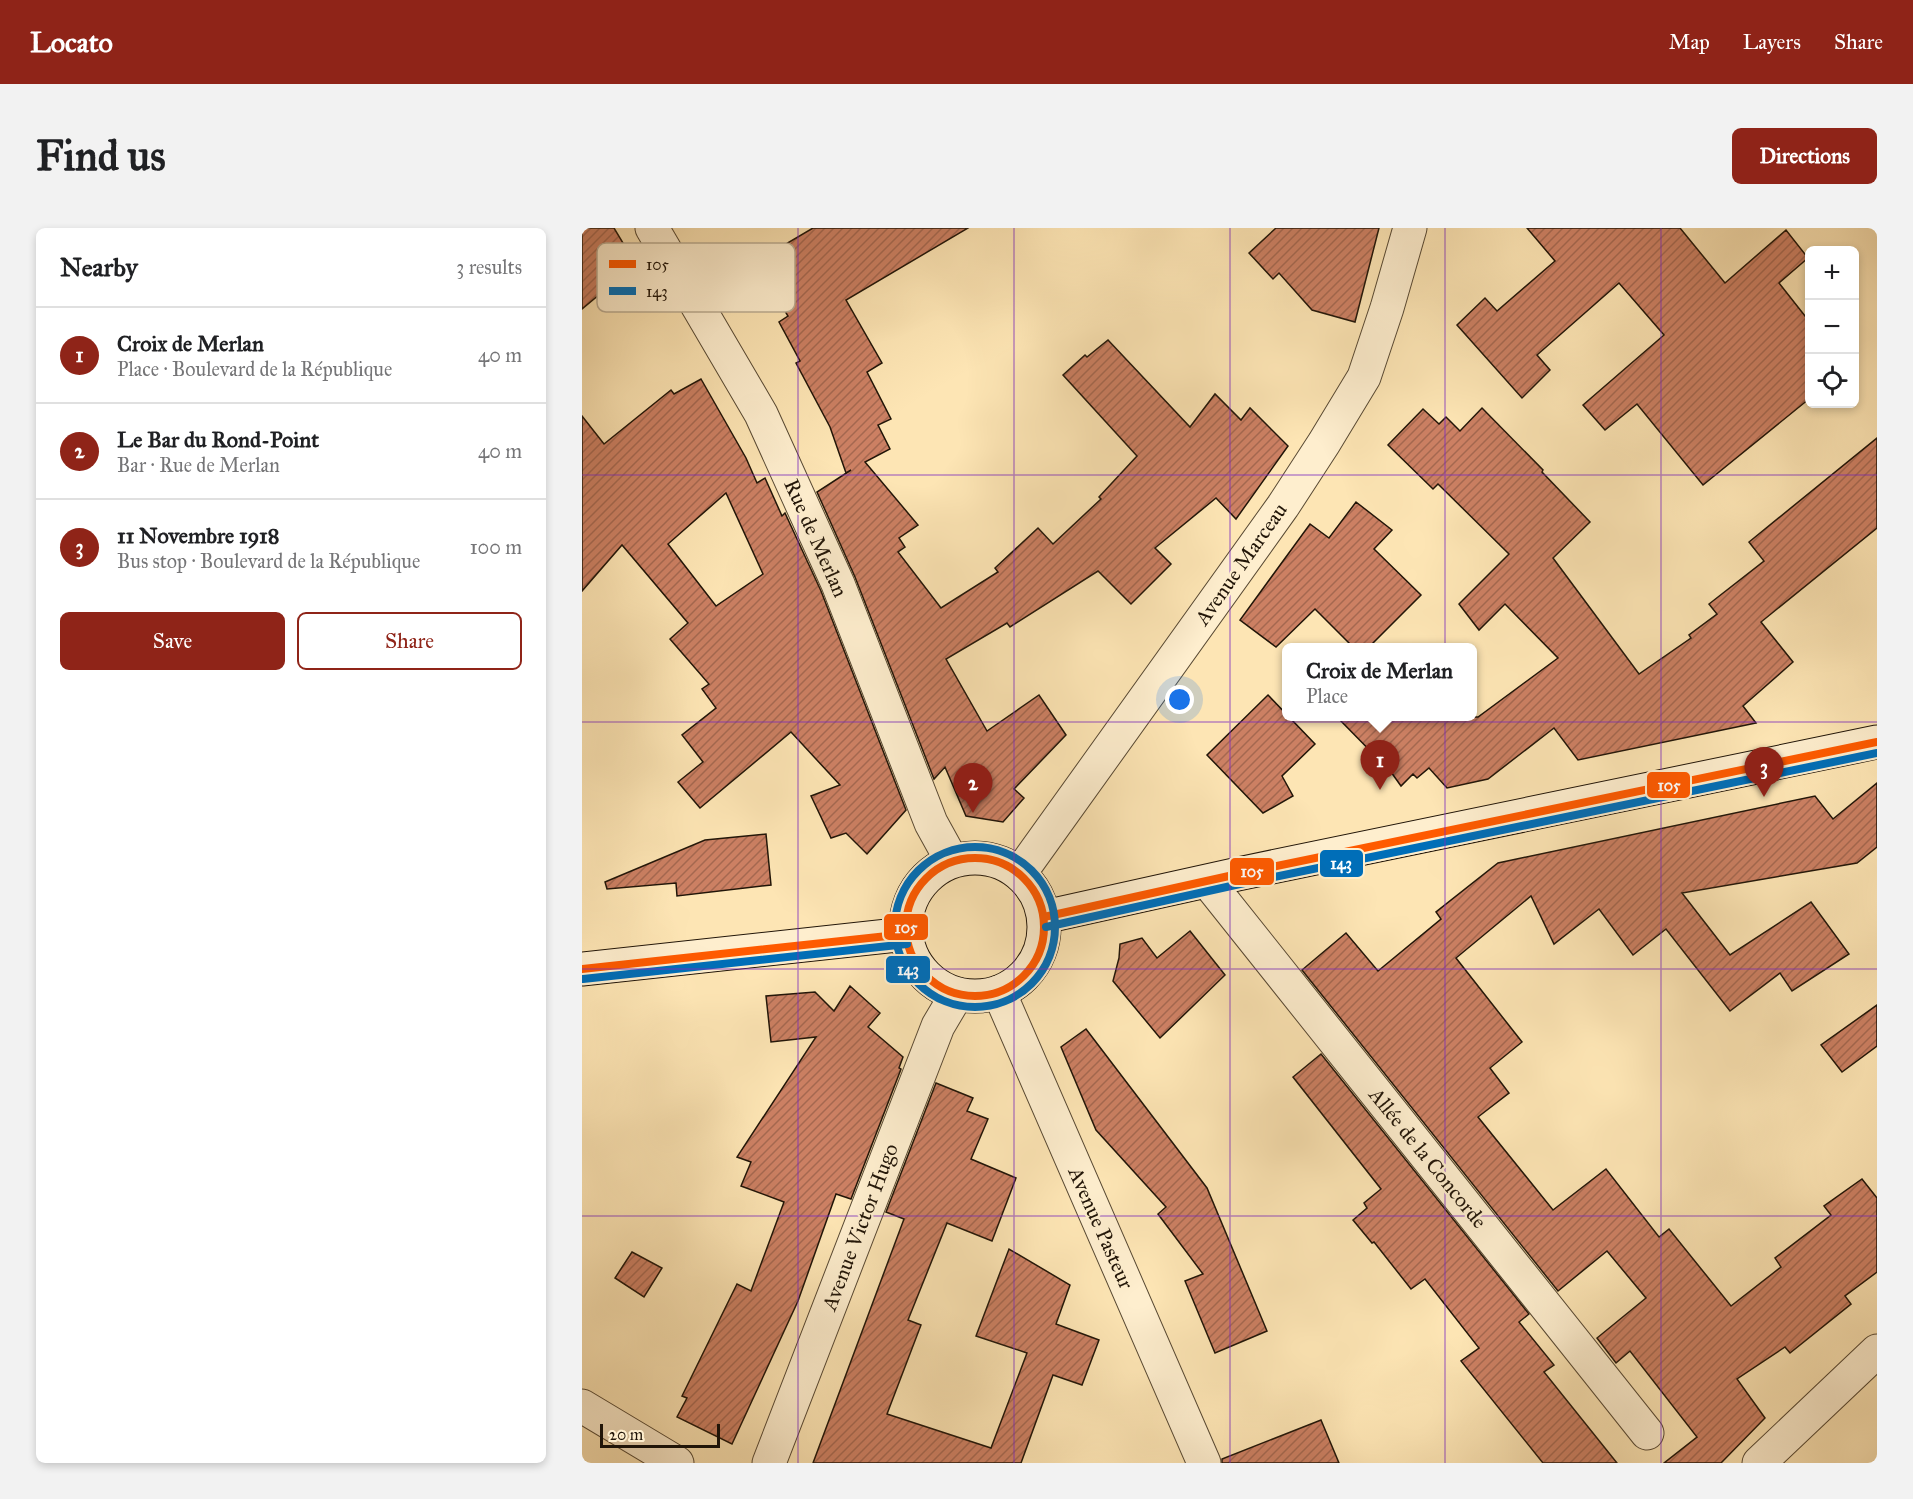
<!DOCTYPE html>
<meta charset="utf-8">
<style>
body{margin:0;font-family:"IM FELL Great Primer",serif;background:#f2f2f2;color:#202124}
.controls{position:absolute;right:18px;top:18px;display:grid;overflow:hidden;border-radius:9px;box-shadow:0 3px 9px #0003}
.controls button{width:54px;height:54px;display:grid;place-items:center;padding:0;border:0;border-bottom:2px solid #e0e0e0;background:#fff;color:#202124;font:30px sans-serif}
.scale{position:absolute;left:18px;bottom:15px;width:120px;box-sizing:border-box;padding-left:6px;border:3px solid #211508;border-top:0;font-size:16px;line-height:21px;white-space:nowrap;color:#211508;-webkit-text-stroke:4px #feeece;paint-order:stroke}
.you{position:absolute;left:598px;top:472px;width:21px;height:21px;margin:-15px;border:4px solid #fff;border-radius:50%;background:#1a73e8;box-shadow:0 0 0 9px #1a73e833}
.badge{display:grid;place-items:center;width:39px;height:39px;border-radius:50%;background:#8f2418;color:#fff;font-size:20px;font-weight:700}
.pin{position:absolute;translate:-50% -50px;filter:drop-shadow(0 2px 3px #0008)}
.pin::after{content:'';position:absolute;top:32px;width:21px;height:18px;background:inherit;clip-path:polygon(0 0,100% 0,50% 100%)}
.popup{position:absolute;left:700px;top:415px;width:195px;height:78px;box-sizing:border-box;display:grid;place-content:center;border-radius:9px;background:#fff;filter:drop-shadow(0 2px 4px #0005);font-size:20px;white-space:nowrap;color:#757577}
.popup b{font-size:22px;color:#202124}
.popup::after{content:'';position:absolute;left:50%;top:100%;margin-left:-12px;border:12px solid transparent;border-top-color:#fff}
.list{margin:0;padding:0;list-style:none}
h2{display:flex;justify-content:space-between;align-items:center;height:78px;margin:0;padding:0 24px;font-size:26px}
h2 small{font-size:20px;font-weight:400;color:#757577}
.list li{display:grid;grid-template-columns:39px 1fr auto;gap:18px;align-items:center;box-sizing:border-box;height:96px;padding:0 24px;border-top:2px solid #e0e0e0}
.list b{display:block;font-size:22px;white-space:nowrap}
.list p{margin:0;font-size:20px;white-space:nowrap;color:#757577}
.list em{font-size:20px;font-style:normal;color:#757577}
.actions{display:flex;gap:12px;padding:18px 24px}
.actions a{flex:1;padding:14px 0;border:2px solid #8f2418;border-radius:9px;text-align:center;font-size:21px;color:#8f2418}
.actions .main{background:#8f2418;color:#fff}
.icon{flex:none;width:33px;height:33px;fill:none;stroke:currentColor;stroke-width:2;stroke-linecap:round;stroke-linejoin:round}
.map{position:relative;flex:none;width:1295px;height:1235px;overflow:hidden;border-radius:9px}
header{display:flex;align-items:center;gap:36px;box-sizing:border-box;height:84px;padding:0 30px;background:#8f2418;color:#fff}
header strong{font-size:28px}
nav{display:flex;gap:33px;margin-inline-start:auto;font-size:21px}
.intro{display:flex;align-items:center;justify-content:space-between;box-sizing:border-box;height:144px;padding:0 36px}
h1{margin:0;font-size:42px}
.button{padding:15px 27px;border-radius:9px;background:#8f2418;color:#fff;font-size:21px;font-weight:700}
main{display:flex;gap:36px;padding:0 36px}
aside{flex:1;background:#fff;border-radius:9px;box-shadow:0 3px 9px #0003}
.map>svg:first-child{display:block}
.building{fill:url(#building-hatch);stroke:#211508;stroke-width:1.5;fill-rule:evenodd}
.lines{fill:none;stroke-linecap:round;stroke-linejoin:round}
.street-casing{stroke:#584933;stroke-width:35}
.secondary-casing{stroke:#211508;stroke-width:35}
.street{stroke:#feeece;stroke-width:33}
.secondary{stroke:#feeece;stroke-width:33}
.bus-1-casing{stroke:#feeece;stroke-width:12}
.bus-2-casing{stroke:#feeece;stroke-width:12}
.bus-1{stroke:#ff5a00;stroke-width:8}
.bus-2{stroke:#006eb8;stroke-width:8}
.grid{fill:none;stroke:#7b2cbf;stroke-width:1.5;stroke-opacity:0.55}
.labels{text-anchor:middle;stroke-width:4.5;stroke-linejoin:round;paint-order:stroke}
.street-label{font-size:21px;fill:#211508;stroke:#feeece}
.key{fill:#feeece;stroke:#bcad93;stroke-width:1.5}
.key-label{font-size:16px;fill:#211508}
.line-badge{stroke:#feeece;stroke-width:2}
.badge-label{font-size:16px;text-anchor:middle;font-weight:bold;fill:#fff}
</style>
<header>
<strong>Locato</strong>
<nav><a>Map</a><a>Layers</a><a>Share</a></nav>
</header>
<div class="intro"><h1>Find us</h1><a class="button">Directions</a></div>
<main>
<aside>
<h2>Nearby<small>3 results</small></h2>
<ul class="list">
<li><span class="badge">1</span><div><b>Croix de Merlan</b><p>Place · Boulevard de la République</p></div><em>40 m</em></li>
<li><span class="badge">2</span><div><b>Le Bar du Rond-Point</b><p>Bar · Rue de Merlan</p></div><em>40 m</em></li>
<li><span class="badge">3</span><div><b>11 Novembre 1918</b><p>Bus stop · Boulevard de la République</p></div><em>100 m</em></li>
</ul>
<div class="actions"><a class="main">Save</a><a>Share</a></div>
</aside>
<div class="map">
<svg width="1295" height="1235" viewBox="0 0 1295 1235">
<defs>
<pattern id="building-hatch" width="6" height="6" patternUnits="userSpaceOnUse" patternTransform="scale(1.5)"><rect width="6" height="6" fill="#cc8063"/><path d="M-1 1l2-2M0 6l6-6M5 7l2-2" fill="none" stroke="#a56850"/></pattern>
</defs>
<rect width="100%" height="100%" fill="#fde5b4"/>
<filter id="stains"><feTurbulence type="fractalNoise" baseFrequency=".00333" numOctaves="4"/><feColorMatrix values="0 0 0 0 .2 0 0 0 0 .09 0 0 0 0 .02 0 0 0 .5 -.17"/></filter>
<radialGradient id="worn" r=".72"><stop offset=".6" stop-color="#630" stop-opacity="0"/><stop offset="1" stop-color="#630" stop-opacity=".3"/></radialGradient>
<g class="building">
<polygon points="0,0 32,0 59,45 35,62 30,56 0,81"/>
<polygon points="231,0 386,0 264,72 300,135 285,144 309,191 296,197 308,221 283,234 336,297 317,310 323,319 316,324 359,380 416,344 413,340 456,300 471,316 519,271 517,269 555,228 481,147 503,127 505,129 526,112 608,199 633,166 659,192 668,180 706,218 654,291 634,270 573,320 589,336 549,376 516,343 428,399 425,395 364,431 405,503 457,467 484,507 432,561 442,570 421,594 384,588 363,539 352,551 273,349 235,264 269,242 264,245 248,199 214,135 218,133 197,94 206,88 177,40 200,25 197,20"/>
<polygon points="694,0 797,0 773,94 730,82 697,45 691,51 667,25"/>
<polygon points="945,0 1098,0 1143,55 1204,2 1226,30 1197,55 1227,93 1227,171 1121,257 1055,176 1023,202 1001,177 1082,107 1037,55 955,127 968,142 940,170 875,97 903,70 915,83 973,33"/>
<path d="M119,151l45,79 11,25 8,-5 17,38 3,-3 36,78 85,219 -39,44 -21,-21 -15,5 -20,-42 29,-11 -49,-53 -91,76 -22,-26 25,-20 -21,-27 34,-27 -14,-19 7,-5 -39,-45 18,-16 -66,-78 -40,46v-175l22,28 67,-54 3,4zM144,265l37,81 -47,32 -48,-62z"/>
<polygon points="900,180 961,242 960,244 1008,294 971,330 1057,446 1109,410 1107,407 1135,386 1127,376 1182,333 1167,314 1295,210 1295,300 1179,394 1211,434 1161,478 1174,495 996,532 972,500 906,551 865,560 847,540 835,550 831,546 819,558 809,544 755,489 896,489 976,430 923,376 897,402 877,376 927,326 856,256 851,261 806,217 841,181 857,196 864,189 878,203"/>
<polygon points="774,274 810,302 792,321 839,367 786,420 772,420 733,381 694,419 658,392 728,296 747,310"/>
<polygon points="686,467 733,516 700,548 711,568 681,585 625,527"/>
<polygon points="1295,555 1295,619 1275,635 1100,665 1148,727 1229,674 1267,726 1210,763 1198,745 1148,783 1084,701 1051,727 1017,681 972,716 949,668 874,730 940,814 908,840 927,865 896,889 971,982 1024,941 1077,1009 1087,1001 1149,1078 1199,1039 1193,1030 1249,987 1242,978 1280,951 1295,970 1295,1044 1263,1068 1269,1076 1208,1125 1203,1119 1155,1151 1183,1190 1139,1235 1082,1235 1115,1209 1048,1123 1034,1135 1015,1110 1064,1070 1025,1023 976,1063 720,742 764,705 796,743 859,691 854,684 916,635 1233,568 1251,591"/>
<polygon points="184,606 189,657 95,668 94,655 25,661 23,654 123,612"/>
<polygon points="608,703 643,747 578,810 531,753 537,730 538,716 560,710 575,730"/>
<polygon points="268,758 298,785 286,799 321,829 317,840 319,841 269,971 254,966 216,1073 150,1216 95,1189 105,1170 100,1168 155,1056 169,1063 202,974 159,958 169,934 155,929 234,809 189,814 184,768 233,764 252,783"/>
<polygon points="1295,777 1295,818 1260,844 1239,817"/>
<polygon points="504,801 625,960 685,1103 633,1125 603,1053 621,1046 576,986 584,979 514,902 479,819"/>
<polygon points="739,826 947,1086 937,1094 972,1137 962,1144 1035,1235 961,1235 879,1133 897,1120 843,1051 829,1061 792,1014 790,1015 771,992 785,980 782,975 799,961 711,849"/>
<polygon points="354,855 391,870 385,883 406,891 389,931 434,950 410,1013 365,995 326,1092 339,1097 305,1186 409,1220 445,1125 394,1108 427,1021 488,1057 474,1096 517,1112 500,1157 471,1147 439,1235 231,1235 322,991 304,984"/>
<polygon points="50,1024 80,1040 62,1069 33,1050"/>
<polygon points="739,1192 757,1235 640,1235 640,1231"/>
</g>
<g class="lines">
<defs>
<g id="street">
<polyline points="70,0 179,186 256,356 349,595 370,633"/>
<polyline points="438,645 701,278 742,215 782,149 805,80 828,0"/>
<polyline points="626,654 1065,1205"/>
<polyline points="417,764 622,1235"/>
<polyline points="0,1178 95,1235"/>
<polyline points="187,1235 356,798 375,766"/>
<polyline points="1177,1235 1295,1123"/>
</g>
<g id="secondary">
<circle cx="393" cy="699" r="69"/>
<polyline points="462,689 656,646 1295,514"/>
<polyline points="0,741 324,706"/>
</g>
</defs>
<use href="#street" class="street-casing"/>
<use href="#secondary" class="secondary-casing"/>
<use href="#street" class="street"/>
<use href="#secondary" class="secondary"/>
<defs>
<g id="bus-1">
<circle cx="393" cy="699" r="69"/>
<polyline points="462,689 656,646 1295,514"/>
<polyline points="0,741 324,706"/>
</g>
<g id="bus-2">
<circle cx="393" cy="699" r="80"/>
<polyline points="464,699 658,656 1295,525"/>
<polyline points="1,751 325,716"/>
</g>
</defs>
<use href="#bus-1" class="bus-1-casing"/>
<use href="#bus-2" class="bus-2-casing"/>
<use href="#bus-1" class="bus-1"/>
<use href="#bus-2" class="bus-2"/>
</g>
<path class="grid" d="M216,0v1235M432,0v1235M648,0v1235M863,0v1235M1079,0v1235M0,247h1295M0,494h1295M0,741h1295M0,988h1295"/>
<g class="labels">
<g class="street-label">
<text transform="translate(234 310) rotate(66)" y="7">Rue de Merlan</text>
<text transform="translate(659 336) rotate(-55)" y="7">Avenue Marceau</text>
<text transform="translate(846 930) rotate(51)" y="7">Allée de la Concorde</text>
<text transform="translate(278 999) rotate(-69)" y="7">Avenue Victor Hugo</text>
<text transform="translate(519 1000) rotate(66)" y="7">Avenue Pasteur</text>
</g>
</g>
<rect x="15" y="15" width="198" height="69" rx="9" class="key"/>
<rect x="27" y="32" width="27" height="8" fill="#ff5a00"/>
<rect x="27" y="59" width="27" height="8" fill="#006eb8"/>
<g class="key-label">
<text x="64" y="42">105</text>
<text x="64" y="69">143</text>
</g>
<g class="line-badge">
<rect x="1064" y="543" width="45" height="28" rx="6" fill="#ff5a00"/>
<rect x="737" y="621" width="45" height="29" rx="6" fill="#006eb8"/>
<rect x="647" y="629" width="46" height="29" rx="6" fill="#ff5a00"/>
<rect x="301" y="685" width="46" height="28" rx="6" fill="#ff5a00"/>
<rect x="303" y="727" width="46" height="29" rx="6" fill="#006eb8"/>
</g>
<g class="badge-label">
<text x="1087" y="563">105</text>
<text x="759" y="641">143</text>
<text x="670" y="649">105</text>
<text x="324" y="705">105</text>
<text x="326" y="747">143</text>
</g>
<rect width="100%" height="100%" filter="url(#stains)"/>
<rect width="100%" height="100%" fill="url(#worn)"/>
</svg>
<div class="controls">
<button>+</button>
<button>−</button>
<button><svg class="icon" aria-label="locate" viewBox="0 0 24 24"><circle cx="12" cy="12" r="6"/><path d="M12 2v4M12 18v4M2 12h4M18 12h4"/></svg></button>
</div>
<div class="scale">20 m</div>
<div class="you"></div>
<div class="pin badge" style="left:798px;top:562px">1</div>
<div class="popup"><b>Croix de Merlan</b>Place</div>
<div class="pin badge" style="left:391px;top:585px">2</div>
<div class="pin badge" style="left:1182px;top:569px">3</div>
</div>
</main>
